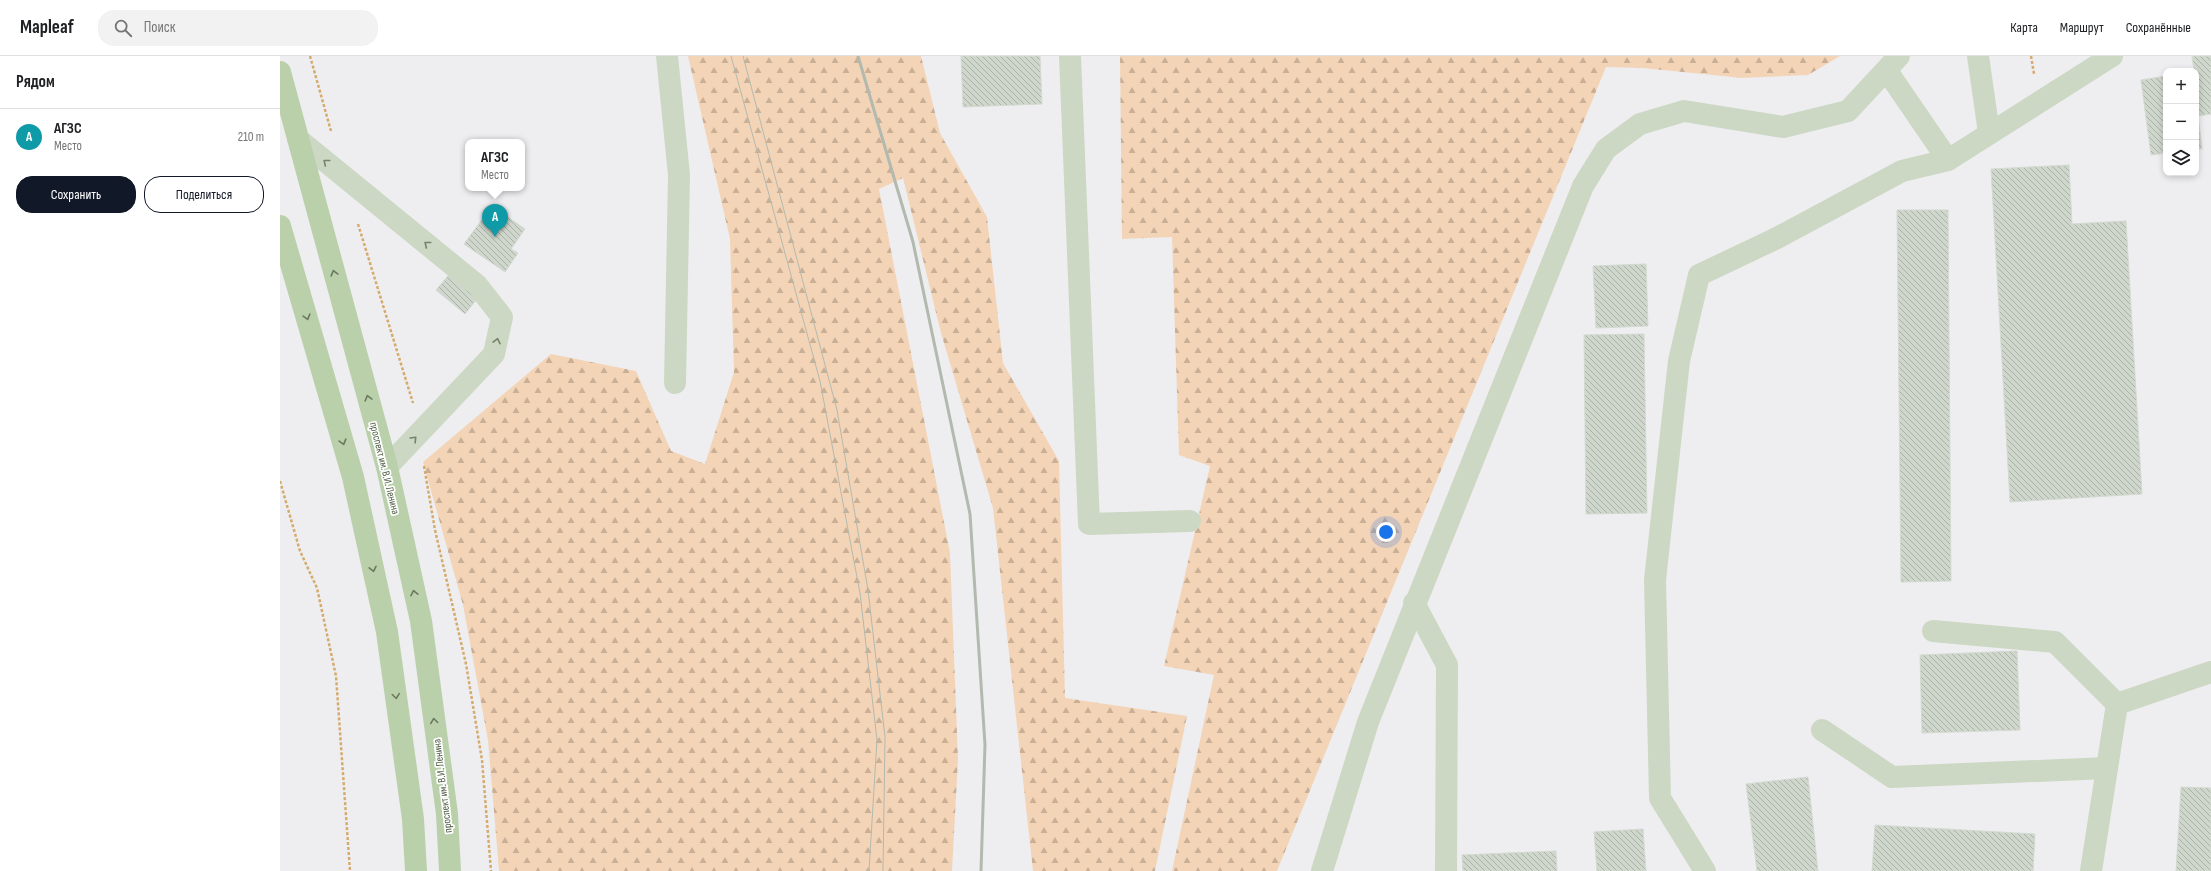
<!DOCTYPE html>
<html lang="ru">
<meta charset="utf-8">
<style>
body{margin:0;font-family:"Sofia Sans Condensed",sans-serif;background:#f2f2f2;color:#202124}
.controls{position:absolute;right:12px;top:12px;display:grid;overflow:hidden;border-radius:8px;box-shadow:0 2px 6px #0003}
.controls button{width:36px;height:36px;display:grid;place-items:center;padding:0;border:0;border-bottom:1px solid #e0e0e0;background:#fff;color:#202124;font:20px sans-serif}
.you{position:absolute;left:1106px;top:476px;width:14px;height:14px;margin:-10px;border:3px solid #fff;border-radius:50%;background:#1a73e8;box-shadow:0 0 0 6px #1a73e833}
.badge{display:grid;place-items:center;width:26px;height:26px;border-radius:50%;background:#111827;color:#fff;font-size:13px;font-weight:700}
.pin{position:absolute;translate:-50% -33px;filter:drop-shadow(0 1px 2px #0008)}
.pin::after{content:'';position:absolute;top:21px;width:14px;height:12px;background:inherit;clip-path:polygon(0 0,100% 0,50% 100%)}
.popup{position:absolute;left:185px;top:83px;width:60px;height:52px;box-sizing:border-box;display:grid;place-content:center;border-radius:8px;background:#fff;filter:drop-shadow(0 1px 3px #0005);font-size:13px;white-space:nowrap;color:#757577}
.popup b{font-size:15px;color:#202124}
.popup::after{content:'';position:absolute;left:50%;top:100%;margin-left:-8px;border:8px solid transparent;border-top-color:#fff}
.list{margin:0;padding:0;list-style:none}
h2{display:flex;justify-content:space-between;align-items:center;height:52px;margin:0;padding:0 16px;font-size:17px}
h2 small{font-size:13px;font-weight:400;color:#757577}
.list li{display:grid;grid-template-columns:26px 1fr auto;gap:12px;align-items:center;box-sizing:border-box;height:56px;padding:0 16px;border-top:1px solid #e0e0e0}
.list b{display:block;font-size:15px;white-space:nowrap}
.list p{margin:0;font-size:13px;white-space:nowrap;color:#757577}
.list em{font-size:13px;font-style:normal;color:#757577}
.actions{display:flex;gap:8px;padding:12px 16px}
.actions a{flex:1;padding:9px 0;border:1px solid #111827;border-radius:16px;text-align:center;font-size:14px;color:#111827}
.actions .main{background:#111827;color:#fff}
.icon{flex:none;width:22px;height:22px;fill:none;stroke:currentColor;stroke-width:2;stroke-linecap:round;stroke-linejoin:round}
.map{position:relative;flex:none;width:1931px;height:815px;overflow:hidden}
header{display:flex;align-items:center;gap:24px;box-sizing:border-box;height:56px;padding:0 20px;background:#fff;border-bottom:1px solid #e0e0e0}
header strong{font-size:19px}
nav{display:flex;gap:22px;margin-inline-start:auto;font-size:14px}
.search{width:280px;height:36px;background:#f2f2f2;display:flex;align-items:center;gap:10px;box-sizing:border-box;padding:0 14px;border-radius:16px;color:#757577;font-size:15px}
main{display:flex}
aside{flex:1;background:#fff}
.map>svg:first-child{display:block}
.forest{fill:url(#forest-firs)}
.building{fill:url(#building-back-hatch);stroke:#d3dad1}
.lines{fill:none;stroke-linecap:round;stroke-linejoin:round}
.path{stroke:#d5ab6c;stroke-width:2.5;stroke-dasharray:3 2;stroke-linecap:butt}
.minor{stroke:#ccd8c3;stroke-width:22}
.major{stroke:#bad0ab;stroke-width:22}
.tram{stroke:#b2b9af;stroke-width:1}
.rail{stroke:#b2b9af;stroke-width:3}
.oneway{stroke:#74836a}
.oneway2{stroke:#6a7a5e}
.labels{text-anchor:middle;stroke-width:3.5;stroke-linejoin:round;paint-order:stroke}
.street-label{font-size:11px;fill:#4f5e44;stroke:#fff}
</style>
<header>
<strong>Mapleaf</strong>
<div class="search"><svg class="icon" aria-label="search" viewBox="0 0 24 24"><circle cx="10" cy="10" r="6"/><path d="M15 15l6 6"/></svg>Поиск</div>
<nav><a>Карта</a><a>Маршрут</a><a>Сохранённые</a></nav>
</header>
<main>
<aside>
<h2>Рядом<small></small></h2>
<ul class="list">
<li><span class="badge" style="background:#0f9aa8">A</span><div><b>АГЗС</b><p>Место</p></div><em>210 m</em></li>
</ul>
<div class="actions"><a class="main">Сохранить</a><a>Поделиться</a></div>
</aside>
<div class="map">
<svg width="1931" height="815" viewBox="0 0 1931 815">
<defs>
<pattern id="forest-firs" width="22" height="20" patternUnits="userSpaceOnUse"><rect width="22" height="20" fill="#f4d4b7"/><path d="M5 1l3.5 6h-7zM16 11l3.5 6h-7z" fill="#c8af96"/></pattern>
<pattern id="building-back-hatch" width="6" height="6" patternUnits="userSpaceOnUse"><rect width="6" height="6" fill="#cfd6cc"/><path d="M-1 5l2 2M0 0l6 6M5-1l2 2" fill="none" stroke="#aab1a7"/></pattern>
</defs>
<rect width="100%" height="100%" fill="#eeeef1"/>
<g class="forest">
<polygon points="408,0 641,0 660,77 707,161 723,307 779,405 785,642 907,660 875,815 753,815 713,452 661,277 623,122 599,133 670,497 678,703 672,815 219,815 208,684 183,549 143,406 271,298 356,315 391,395 425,408 454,316 450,183"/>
<polygon points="840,0 1560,0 1528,19 1462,22 1363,12 1326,11 997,815 892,815 934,619 884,610 930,410 899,399 892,181 842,183"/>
</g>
<g class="building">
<polygon points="681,0 760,0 762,48 683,51"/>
<polygon points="1912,0 1931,0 1931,58 1918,60 1922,93 1916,93 1916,15 1914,15"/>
<polygon points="1886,20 1886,97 1871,99 1861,24"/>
<polygon points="1789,109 1792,168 1846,165 1862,438 1730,446 1711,113"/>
<polygon points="212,150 245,173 231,193 238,197 225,216 184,188"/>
<polygon points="1617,154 1668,154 1671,525 1621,526"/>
<polygon points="1366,208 1368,270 1316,272 1313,210"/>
<polygon points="173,214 201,238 185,258 156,234"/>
<polygon points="1364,278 1367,457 1306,458 1304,279"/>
<polygon points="1737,595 1740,674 1642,677 1640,599"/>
<polygon points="1528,721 1538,815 1477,815 1466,728"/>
<polygon points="1901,731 1931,732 1931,815 1896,815"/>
<polygon points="1595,769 1755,778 1753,815 1592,815"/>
<polygon points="1363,773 1366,815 1317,815 1314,776"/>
<polygon points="1276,795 1277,815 1183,815 1182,799"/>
</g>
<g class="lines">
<g class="path">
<polyline points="30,0 51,75"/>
<polyline points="1751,0 1754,18"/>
<polyline points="78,168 133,347"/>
<polyline points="144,410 155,474 186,608 202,704 211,815"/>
<polyline points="0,425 20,495 37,532 56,620 70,815"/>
</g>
<g class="minor">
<polyline points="387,0 399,119 395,327"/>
<polyline points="790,0 809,468 910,465"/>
<polyline points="1698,0 1709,77"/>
<polyline points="1607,15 1668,104 1832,0"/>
<polyline points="18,83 197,229 222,261 214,298 107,411"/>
<polyline points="1134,547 1167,609 1166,815"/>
<polyline points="1653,575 1775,586 1837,648"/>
<polyline points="1542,674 1612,721 1827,712"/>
<polyline points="1042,815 1088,666 1303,130 1326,93 1360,68 1404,55 1503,71 1568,55 1619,0"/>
<polyline points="1425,815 1380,742 1375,524 1399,305 1419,219 1495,183 1622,115 1668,104"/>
<polyline points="1811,815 1837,648 1931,616"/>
</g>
<g class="major">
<polyline points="0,16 107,411 141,565 167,758 170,815"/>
<polyline points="0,170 73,421 107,576 133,763 136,815"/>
</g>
<g class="tram">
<polyline points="451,0 540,325 580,537 597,684 589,815"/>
<polyline points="463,0 557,354 588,534 605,681 603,815"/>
</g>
<polyline class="rail" points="578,0 633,186 690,458 705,689 701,815"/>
</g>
<defs><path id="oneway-chevron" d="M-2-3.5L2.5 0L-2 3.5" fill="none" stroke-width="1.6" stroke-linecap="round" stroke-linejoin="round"/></defs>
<g class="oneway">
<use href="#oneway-chevron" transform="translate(46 106) rotate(-141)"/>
<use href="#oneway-chevron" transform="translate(147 188) rotate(-141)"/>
<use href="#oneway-chevron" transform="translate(217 285) rotate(-78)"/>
<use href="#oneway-chevron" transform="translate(134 383) rotate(-46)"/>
</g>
<g class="oneway2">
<use href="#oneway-chevron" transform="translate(54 217) rotate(-105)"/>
<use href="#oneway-chevron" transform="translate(27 261) rotate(74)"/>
<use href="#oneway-chevron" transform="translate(88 342) rotate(-105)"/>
<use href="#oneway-chevron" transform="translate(63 386) rotate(74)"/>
<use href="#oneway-chevron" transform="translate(93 513) rotate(78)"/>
<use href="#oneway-chevron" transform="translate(134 537) rotate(-102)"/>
<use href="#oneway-chevron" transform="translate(116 640) rotate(82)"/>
<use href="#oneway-chevron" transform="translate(154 665) rotate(-98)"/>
</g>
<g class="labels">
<g class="street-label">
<text transform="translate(105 412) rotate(76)" y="4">проспект им. В.И. Ленина</text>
<text transform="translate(162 730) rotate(-97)" y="4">проспект им. В.И. Ленина</text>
</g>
</g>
</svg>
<div class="controls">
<button>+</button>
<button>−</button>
<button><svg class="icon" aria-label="layers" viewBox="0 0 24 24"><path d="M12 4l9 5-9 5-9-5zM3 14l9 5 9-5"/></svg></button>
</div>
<div class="you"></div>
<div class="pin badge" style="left:215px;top:181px;background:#0f9aa8">A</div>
<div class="popup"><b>АГЗС</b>Место</div>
</div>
</main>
